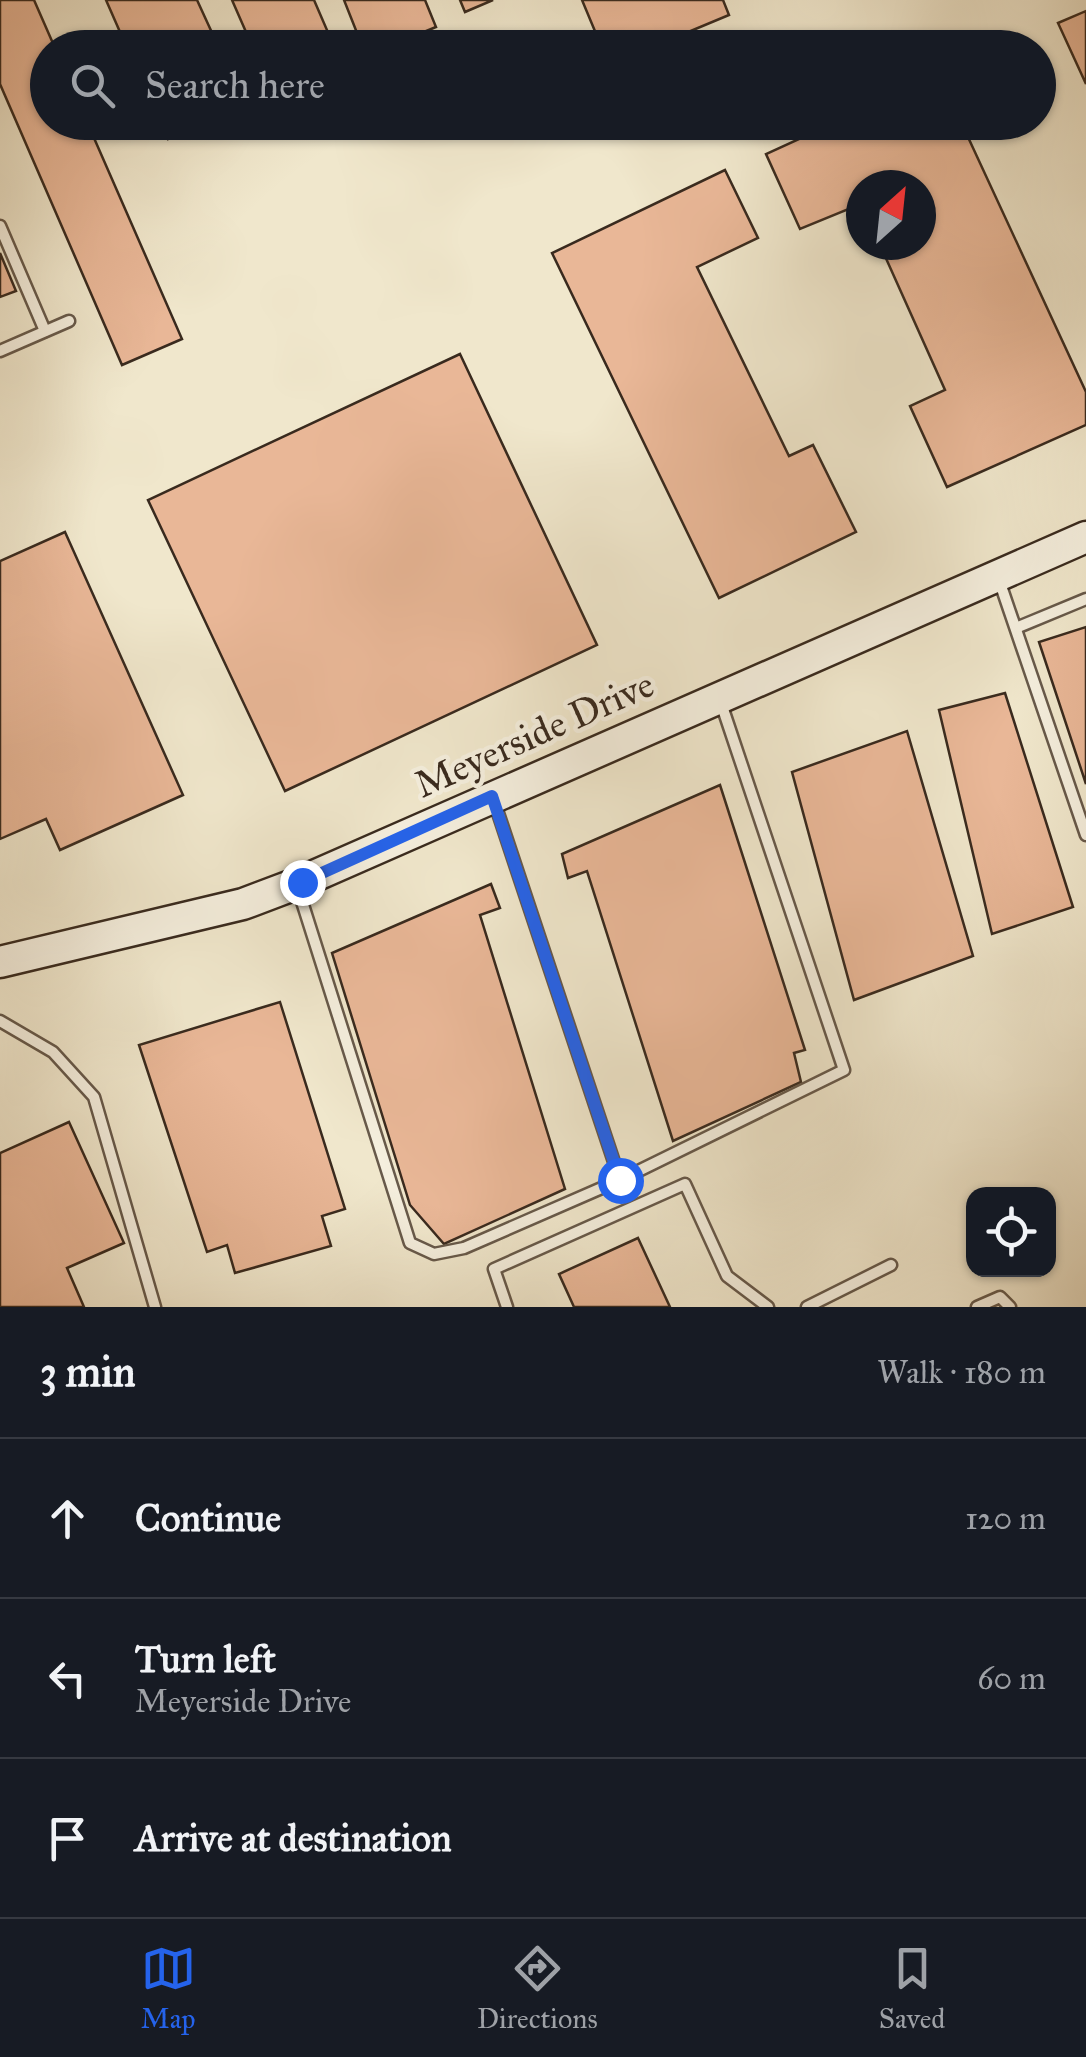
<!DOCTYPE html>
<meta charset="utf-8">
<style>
body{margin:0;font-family:"IM FELL Great Primer",serif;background:#242831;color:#f1f3f6}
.controls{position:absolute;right:30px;bottom:30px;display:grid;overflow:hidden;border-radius:20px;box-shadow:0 2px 8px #0004}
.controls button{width:90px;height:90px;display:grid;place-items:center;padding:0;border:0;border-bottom:2px solid #363941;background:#171b24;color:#f1f3f6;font:50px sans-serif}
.compass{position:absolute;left:846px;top:170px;width:90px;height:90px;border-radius:50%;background:#171b24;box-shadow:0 2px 8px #0004;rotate:27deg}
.stop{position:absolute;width:30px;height:30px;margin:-22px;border:8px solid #2563eb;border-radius:50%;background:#fff}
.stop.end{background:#2563eb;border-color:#fff;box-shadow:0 2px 10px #0008}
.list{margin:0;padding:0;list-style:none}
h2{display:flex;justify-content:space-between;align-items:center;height:130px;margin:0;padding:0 40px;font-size:42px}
h2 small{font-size:32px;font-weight:400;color:#9ea1a6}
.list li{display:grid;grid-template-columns:65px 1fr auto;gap:30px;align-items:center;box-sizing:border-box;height:160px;padding:0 40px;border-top:2px solid #363941}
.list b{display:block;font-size:38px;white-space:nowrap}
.list p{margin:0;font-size:32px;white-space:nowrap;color:#9ea1a6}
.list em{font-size:32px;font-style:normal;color:#9ea1a6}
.icon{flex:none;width:55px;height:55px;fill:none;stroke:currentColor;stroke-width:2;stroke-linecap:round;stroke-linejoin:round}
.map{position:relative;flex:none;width:1086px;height:1307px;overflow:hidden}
.search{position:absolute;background:#171b24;box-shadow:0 2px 8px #0004;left:30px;right:30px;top:30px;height:110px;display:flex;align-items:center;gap:25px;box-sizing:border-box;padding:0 35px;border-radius:55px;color:#9ea1a6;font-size:38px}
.sheet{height:610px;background:#171b24}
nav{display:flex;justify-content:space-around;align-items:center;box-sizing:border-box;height:140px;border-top:2px solid #363941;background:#171b24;font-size:28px;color:#9ea1a6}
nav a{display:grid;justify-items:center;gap:5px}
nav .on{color:#2563eb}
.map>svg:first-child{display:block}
.building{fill:#e9b797;stroke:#392a1e;stroke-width:2.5}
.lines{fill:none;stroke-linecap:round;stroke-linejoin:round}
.lane-casing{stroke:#67594a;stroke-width:15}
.secondary-casing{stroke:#392a1e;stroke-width:35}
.lane{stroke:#f5efde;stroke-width:10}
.secondary{stroke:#f5efde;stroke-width:30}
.route{stroke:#2563eb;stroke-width:12}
.labels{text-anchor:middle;stroke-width:9;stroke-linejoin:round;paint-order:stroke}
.street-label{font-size:38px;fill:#392a1e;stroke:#f5efde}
</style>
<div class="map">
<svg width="1086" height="1307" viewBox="0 0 1086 1307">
<rect width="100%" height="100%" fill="#f0e7cc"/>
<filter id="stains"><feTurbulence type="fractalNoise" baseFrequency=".002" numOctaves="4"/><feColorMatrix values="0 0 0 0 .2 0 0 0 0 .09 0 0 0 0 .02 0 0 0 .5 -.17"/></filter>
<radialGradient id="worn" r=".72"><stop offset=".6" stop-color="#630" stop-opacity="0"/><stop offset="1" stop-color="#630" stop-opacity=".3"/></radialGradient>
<g class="building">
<polygon points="0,0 34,0 55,48 48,48 48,122 87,122 182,339 122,365 0,84"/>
<polygon points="106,0 197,0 219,48 127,48"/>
<polygon points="232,0 314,0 330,37 306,48 253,48"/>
<polygon points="344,0 425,0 436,27 385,48 363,48"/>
<polygon points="460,0 493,0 465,12"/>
<polygon points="582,0 723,0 729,15 650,48 602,48"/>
<polygon points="1086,11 1086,84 1058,23"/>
<polygon points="161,122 205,122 168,139"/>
<polygon points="836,122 961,122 1086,392 1086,425 947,487 910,406 945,390 880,245 921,245 921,185 861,185 861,204 800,229 766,154"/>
<polygon points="725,170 758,238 697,267 789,456 813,445 856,532 719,598 552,253"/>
<polygon points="0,253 16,291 0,297"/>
<polygon points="460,354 597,645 285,791 148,500"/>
<polygon points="65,532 183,795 60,850 46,819 0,839 0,561"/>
<polygon points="1086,627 1086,784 1039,642"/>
<polygon points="1005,693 1073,907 992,934 939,710"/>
<polygon points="907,731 973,956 854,1000 792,772"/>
<polygon points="720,785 805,1050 794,1053 801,1082 673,1141 587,871 568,878 562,854"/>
<polygon points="491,884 500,908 480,915 565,1189 444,1244 410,1205 332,953"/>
<polygon points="280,1002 345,1209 322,1216 331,1246 235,1273 227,1245 207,1252 139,1045"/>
<polygon points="69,1122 124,1243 67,1268 84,1307 0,1307 0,1153"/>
<polygon points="638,1238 670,1307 574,1307 559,1274"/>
</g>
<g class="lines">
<defs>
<g id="lane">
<polyline points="0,226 45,331"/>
<polyline points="0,351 69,321"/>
<polyline points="999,580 1086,835"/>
<polyline points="1016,628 1086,599"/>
<polyline points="494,801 620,1180 844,1070 720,700"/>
<polyline points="298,889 410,1243 434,1254 464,1248 620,1180"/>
<polyline points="0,1021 53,1052 94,1097 155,1307"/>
<polyline points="507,1307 494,1269 685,1184 727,1276 768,1307"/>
<polyline points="807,1307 891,1265"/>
<polyline points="977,1307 1000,1297 1010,1307"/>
</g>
<polyline id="secondary" points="0,962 243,904 296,884 1086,537"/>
</defs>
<use href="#lane" class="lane-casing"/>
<use href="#secondary" class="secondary-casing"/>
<use href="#lane" class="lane"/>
<use href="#secondary" class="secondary"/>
</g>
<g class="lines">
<polyline class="route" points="302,882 492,796 620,1180"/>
</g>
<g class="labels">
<g class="street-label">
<text transform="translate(534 734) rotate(-24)" y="13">Meyerside Drive</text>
</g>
</g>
<rect width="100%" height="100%" filter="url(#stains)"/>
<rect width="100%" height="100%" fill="url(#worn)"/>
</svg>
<div class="controls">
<button><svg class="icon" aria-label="locate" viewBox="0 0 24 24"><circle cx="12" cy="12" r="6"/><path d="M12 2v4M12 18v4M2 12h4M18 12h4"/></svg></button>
</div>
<svg class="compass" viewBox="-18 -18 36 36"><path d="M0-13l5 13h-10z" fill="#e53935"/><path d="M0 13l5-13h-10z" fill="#9ea1a6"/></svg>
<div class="stop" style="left:620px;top:1180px"></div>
<div class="stop end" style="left:302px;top:882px"></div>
<div class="search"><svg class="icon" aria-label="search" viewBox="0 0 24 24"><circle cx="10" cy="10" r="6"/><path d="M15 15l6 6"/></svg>Search here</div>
</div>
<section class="sheet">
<h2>3 min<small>Walk · 180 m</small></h2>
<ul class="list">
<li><svg class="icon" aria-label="ahead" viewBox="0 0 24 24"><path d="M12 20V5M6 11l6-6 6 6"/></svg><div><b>Continue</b></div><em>120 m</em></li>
<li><svg class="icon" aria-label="left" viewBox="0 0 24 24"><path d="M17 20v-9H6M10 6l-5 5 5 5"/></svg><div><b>Turn left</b><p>Meyerside Drive</p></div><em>60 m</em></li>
<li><svg class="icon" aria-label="arrive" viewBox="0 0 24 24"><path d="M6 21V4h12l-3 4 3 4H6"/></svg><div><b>Arrive at destination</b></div></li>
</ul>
</section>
<nav>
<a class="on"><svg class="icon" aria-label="map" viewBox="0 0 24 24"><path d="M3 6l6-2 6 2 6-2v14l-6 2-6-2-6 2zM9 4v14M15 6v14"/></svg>Map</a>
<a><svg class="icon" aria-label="directions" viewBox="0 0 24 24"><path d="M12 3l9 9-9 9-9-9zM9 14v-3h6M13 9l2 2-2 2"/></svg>Directions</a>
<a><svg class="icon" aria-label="saved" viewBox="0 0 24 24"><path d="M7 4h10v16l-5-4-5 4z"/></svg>Saved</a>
</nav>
